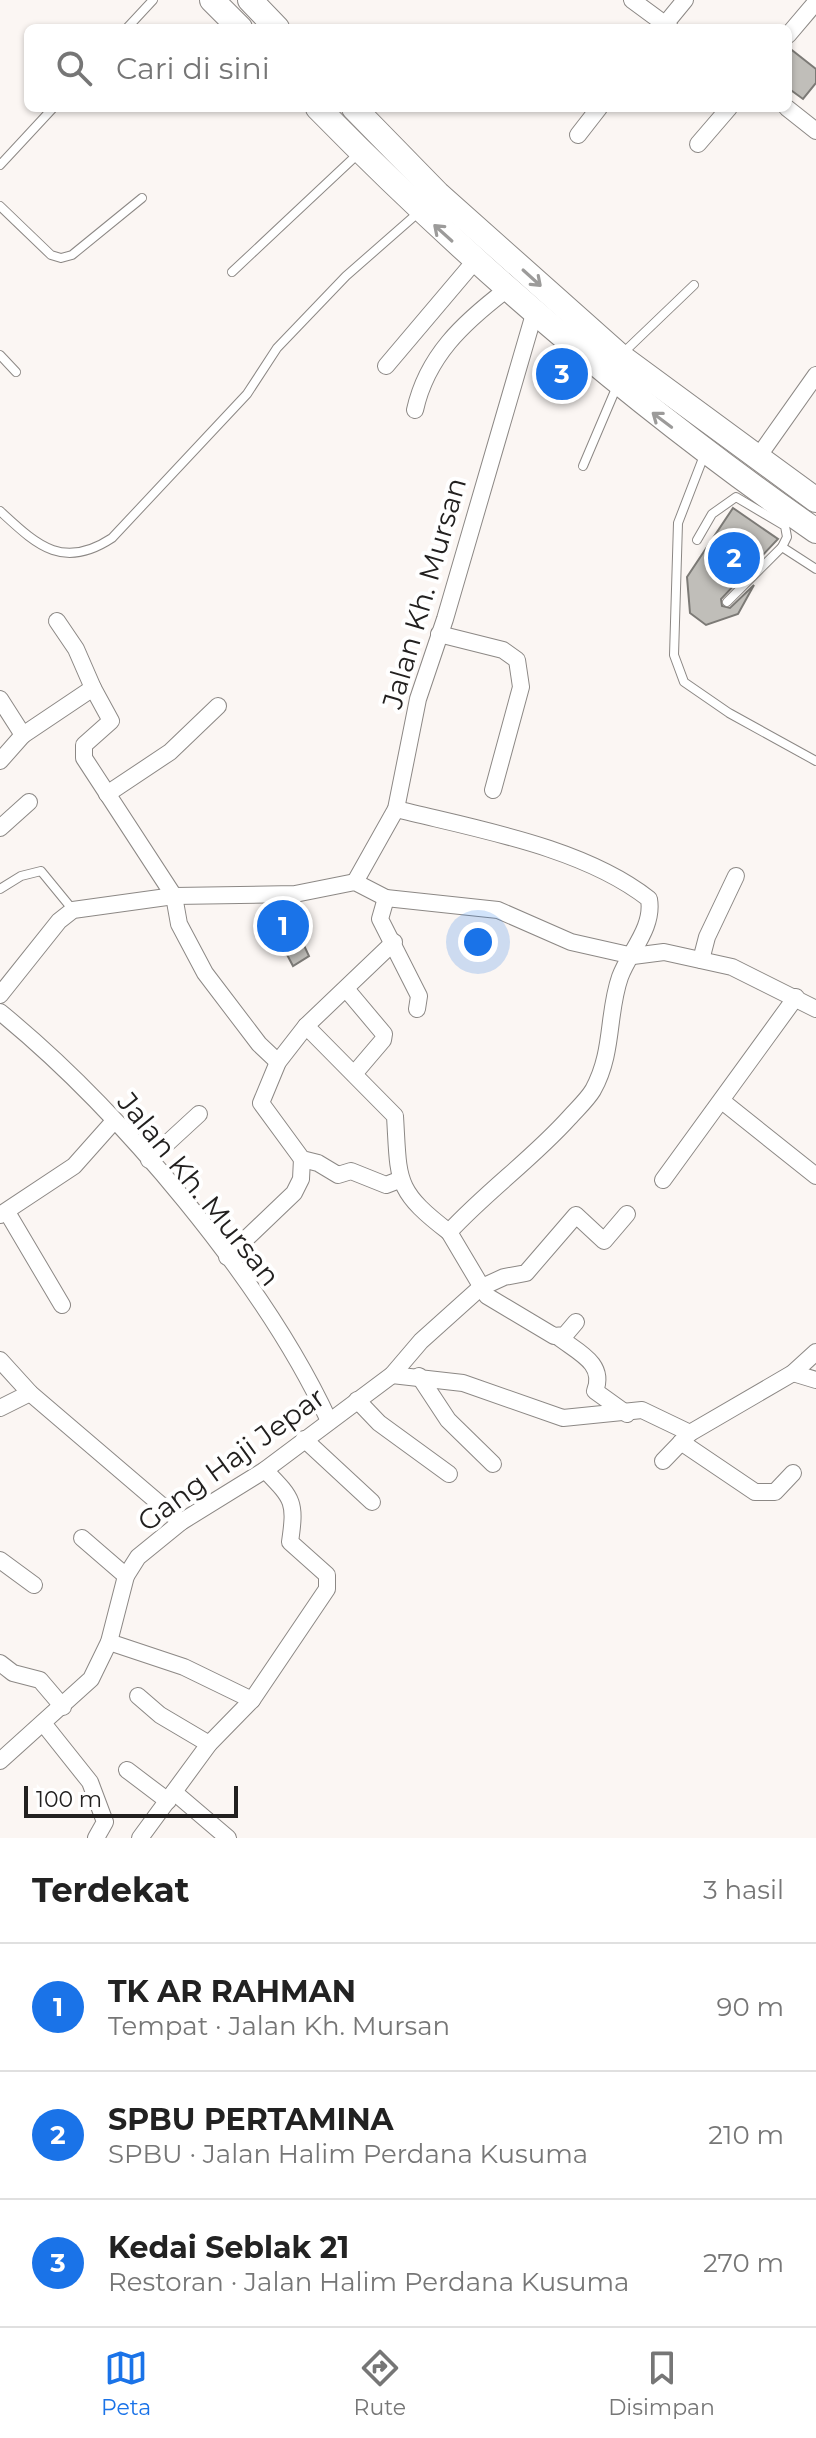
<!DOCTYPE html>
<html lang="id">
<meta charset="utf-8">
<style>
body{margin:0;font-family:Montserrat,sans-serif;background:#f6f6f6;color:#222}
.scale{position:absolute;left:24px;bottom:20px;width:214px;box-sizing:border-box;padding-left:8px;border:4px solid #22201f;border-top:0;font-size:22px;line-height:28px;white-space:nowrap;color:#22201f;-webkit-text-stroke:6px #fff;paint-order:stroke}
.you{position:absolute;left:478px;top:942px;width:28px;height:28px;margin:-20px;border:6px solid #fff;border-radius:50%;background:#1a73e8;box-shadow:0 0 0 12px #1a73e833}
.badge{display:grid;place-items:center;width:52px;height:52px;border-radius:50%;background:#1a73e8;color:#fff;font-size:26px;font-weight:700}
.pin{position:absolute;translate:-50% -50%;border:4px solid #fff;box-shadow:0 2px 8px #0006}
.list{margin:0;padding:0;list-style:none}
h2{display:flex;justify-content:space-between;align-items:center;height:104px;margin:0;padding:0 32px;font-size:34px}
h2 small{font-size:26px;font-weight:400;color:#767676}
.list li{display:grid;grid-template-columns:52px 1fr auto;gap:24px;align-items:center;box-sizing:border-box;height:128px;padding:0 32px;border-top:2px solid #e0e0e0}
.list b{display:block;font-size:30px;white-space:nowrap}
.list p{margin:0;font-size:26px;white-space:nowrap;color:#767676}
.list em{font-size:26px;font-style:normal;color:#767676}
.icon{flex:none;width:44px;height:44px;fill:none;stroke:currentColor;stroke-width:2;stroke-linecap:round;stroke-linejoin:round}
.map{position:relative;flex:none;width:816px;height:1838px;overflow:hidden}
.search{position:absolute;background:#fff;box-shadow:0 2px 6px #0004;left:24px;right:24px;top:24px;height:88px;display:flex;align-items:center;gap:20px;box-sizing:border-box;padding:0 28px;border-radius:12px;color:#767676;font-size:30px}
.sheet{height:488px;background:#fff}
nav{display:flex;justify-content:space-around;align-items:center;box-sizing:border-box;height:112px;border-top:2px solid #e0e0e0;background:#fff;font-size:22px;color:#767676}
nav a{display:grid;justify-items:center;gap:4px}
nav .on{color:#1a73e8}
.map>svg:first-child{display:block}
.building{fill:#c0beb9;stroke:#7c7a76;stroke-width:2}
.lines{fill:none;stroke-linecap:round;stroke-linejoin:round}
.service-casing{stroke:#8c8885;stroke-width:10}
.minor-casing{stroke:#8c8885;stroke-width:18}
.secondary-casing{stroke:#8c8885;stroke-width:26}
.service{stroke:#fff;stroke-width:8}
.minor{stroke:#fff;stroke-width:16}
.secondary{stroke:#fff;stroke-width:24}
.oneway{stroke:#9c9b9a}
.labels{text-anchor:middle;stroke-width:8;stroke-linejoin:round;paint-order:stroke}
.street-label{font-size:28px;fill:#22201f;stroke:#fff}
</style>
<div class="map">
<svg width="816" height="1838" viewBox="0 0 816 1838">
<rect width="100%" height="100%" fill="#fbf6f3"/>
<g class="building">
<polygon points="788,47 816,69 816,83 803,99 788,88"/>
<polygon points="733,508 778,539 721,599 722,606 730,608 754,585 738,614 706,625 690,613 687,577"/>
<polygon points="286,907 309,956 293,966 264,911"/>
</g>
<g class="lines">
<defs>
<g id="service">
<polyline points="127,28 153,0"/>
<polyline points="0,165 53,108"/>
<polyline points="0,206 51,255 61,258 72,255 142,198"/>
<polyline points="232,272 360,152"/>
<polyline points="623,353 694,285"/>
<polyline points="0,355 16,372"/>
<polyline points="705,453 678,523 674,655 684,682 729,713 816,761"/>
<polyline points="583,466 617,386"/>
<path d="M0,511c36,33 62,60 112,27l135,-144 30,-46 69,-72 73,-64"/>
<polyline points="697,540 712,514 736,497 785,526 787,537 782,547 727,602"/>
<polyline points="782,547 816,569"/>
<polyline points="0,889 21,876 41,871 73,910"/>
</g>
<g id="minor">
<polyline points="632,0 670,28"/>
<polyline points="662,28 685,0"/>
<polyline points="788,35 816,2"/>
<polyline points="787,108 816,131"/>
<polyline points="578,135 599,108"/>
<polyline points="698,144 729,108"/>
<polyline points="386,366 474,262"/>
<path d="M415,410c12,-54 48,-87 91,-120"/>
<polyline points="758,457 816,375"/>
<polyline points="57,621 76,649 93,688"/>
<polyline points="439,634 503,650 517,660 521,687 493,790"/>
<polyline points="0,699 23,735 93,688 111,721 84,745 84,758 174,896 179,924 205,973 259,1044 278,1062"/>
<polyline points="0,761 23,735"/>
<polyline points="107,794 170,752 218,706"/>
<path d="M396,809c80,20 187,38 253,90 5,29 -20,53 -29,78 -13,37 -6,75 -27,113 -6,10 -16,19 -24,28 -37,41 -82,73 -120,114l38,64 67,40 11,-1 11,-13"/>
<polyline points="0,828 29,802"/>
<polyline points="355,882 396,809 418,699 445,619 534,314"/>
<polyline points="386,898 380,919 419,996 417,1009"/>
<polyline points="394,942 306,1026 278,1062 261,1103 302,1159 318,1163 338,1175 351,1171 386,1185 399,1180"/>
<polyline points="701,960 707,937 736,876"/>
<polyline points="347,990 384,1034 383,1040 354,1074"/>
<polyline points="0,995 59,921 73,910 174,896 295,894 355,882 386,898 498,910 571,942 633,956 664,952 732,967 816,1009"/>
<path d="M0,1012c120,98 264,269 329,409"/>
<path d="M306,1026l89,90c4,65 -1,74 54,116"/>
<polyline points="722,1101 816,1176"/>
<polyline points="149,1160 199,1114"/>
<polyline points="663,1180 796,997"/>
<polyline points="7,1212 62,1305"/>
<polyline points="0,1215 74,1166 114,1121"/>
<polyline points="227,1257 294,1193 301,1179 302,1159"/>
<path d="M557,1336c20,16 49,27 38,55l32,23"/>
<polyline points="0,1360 30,1393 181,1522"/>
<polyline points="793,1373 816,1380"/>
<polyline points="392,1375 463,1383 563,1418 642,1410 690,1433"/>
<polyline points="419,1376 448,1420 493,1464"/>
<polyline points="357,1400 379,1423 449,1474"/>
<polyline points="0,1408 30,1393"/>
<polyline points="304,1439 372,1502"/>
<polyline points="681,1442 755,1492 775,1492 793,1473"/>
<polyline points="663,1461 690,1433 793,1373 816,1352"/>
<polyline points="82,1538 126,1576"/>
<polyline points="0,1560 34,1585"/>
<polyline points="109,1642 184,1667 252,1700"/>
<polyline points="0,1663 13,1673 40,1680 63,1707"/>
<polyline points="138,1696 160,1715 209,1744"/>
<polyline points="43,1723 90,1782 105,1822 96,1838"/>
<polyline points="0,1761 91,1679 109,1642 126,1576 138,1557 181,1522 265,1470 392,1375 421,1341 480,1288 504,1277 526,1273 576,1215 604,1241 627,1214"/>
<polyline points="127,1770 168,1801"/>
<polyline points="174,1792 228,1838"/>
<path d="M140,1838l69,-94 43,-44 75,-111v-14l-37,-33c6,-41 3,-43 -25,-72"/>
</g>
<g id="secondary">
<polyline points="212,0 240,28"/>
<polyline points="250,0 277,28"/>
<path d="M318,108c154,157 317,297 498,423"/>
<polyline points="354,108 438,194 620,356 816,500"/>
</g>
</defs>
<use href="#service" class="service-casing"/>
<use href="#minor" class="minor-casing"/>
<use href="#secondary" class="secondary-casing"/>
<use href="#service" class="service"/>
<use href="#minor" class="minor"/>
<use href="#secondary" class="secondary"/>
</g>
<defs><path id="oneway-shaft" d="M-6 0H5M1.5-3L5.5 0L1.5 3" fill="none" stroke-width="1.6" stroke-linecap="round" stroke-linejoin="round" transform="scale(2)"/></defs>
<g class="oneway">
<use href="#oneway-shaft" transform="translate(443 233) rotate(-138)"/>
<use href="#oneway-shaft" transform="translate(532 278) rotate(42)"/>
<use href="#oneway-shaft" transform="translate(662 420) rotate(-143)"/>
</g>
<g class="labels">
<g class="street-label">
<text transform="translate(424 593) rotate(-74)" y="10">Jalan Kh. Mursan</text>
<text transform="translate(199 1189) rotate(51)" y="10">Jalan Kh. Mursan</text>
<text transform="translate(231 1459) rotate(-36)" y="10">Gang Haji Jepar</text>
</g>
</g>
</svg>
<div class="scale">100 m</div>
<div class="you"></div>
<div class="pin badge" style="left:283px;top:926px">1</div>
<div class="pin badge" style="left:734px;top:558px">2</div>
<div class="pin badge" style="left:562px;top:374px">3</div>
<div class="search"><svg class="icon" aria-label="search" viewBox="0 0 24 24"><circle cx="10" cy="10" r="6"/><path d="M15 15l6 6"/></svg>Cari di sini</div>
</div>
<section class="sheet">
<h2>Terdekat<small>3 hasil</small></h2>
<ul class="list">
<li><span class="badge">1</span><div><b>TK AR RAHMAN</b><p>Tempat · Jalan Kh. Mursan</p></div><em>90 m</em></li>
<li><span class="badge">2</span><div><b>SPBU PERTAMINA</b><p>SPBU · Jalan Halim Perdana Kusuma</p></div><em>210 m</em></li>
<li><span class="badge">3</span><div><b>Kedai Seblak 21</b><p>Restoran · Jalan Halim Perdana Kusuma</p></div><em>270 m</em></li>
</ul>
</section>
<nav>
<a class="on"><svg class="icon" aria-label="map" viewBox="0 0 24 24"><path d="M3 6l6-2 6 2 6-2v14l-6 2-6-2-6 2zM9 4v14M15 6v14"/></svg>Peta</a>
<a><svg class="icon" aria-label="directions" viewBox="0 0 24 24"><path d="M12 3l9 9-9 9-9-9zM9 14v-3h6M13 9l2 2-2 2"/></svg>Rute</a>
<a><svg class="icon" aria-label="saved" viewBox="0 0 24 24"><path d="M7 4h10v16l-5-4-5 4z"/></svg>Disimpan</a>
</nav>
